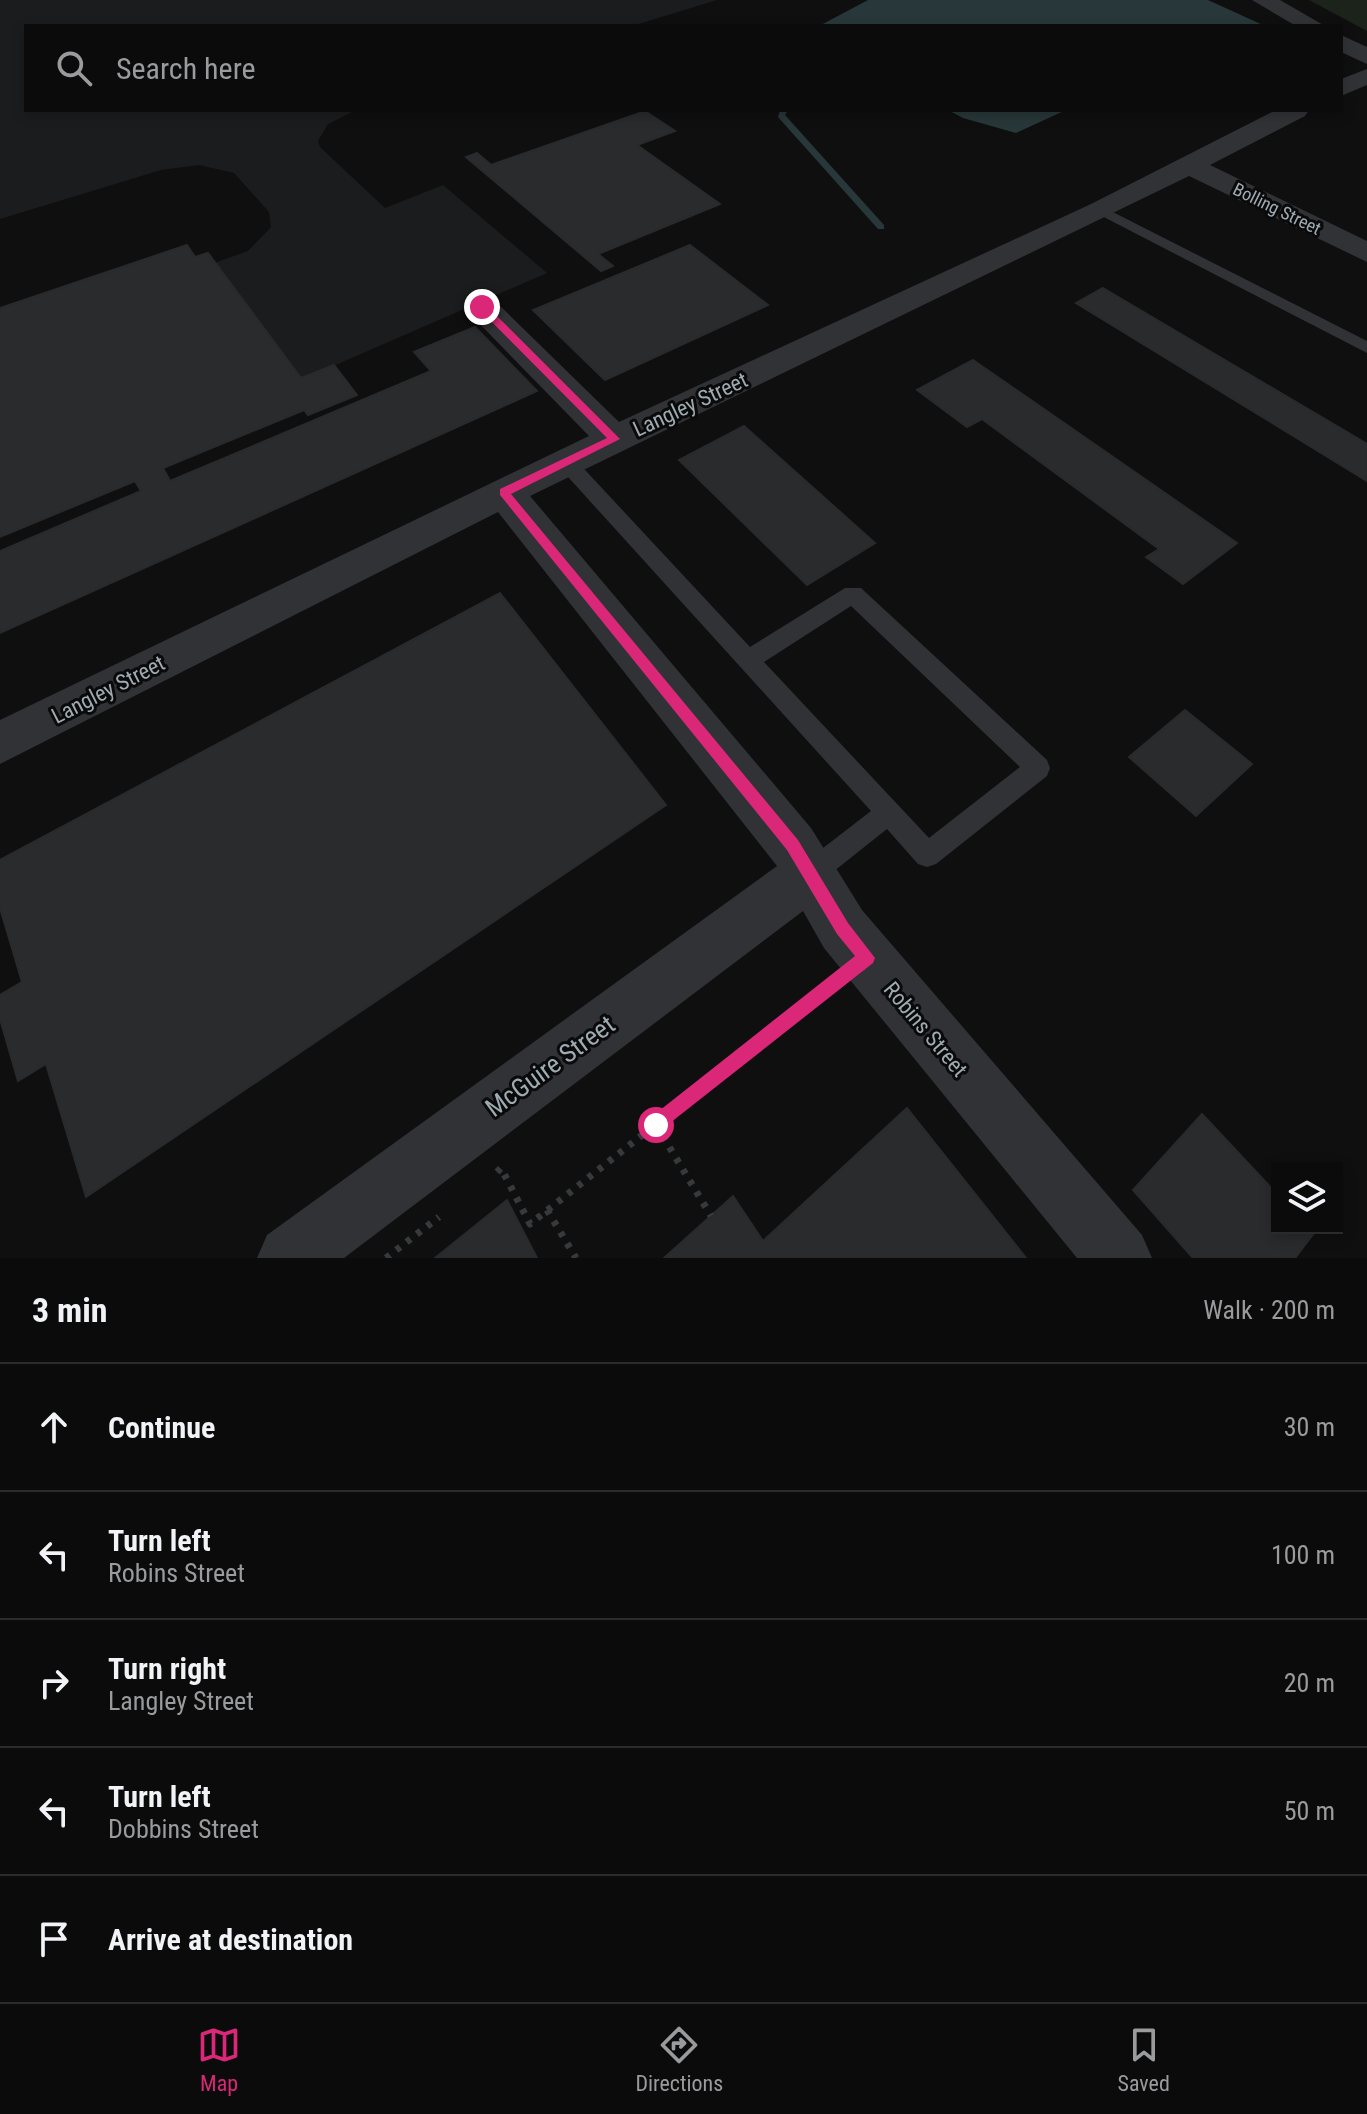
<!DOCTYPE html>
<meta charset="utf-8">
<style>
body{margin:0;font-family:"Roboto Condensed",sans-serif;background:#19191a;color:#f1f3f6}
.controls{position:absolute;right:24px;bottom:24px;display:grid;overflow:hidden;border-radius:0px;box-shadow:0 4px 12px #0003}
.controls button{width:72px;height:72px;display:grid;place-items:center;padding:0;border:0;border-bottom:2px solid #2b2b2d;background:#0b0b0c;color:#f1f3f6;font:40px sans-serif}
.stop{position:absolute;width:24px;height:24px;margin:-18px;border:6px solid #db2777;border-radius:50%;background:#fff}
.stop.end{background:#db2777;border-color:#fff;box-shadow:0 2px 8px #0008}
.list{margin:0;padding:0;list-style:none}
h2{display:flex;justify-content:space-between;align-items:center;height:104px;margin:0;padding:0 32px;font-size:34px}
h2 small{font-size:26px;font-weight:400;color:#9a9b9d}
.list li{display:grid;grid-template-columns:52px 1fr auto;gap:24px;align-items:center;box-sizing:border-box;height:128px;padding:0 32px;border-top:2px solid #2b2b2d}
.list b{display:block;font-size:30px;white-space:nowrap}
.list p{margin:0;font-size:26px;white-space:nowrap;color:#9a9b9d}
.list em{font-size:26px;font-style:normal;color:#9a9b9d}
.icon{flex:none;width:44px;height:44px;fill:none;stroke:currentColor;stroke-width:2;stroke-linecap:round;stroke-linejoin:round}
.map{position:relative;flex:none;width:1367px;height:1258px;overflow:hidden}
.search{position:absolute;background:#0b0b0c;box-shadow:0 4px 12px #0003;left:24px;right:24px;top:24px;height:88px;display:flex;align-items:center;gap:20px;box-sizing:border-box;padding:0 28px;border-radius:0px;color:#9a9b9d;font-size:30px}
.sheet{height:744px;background:#0b0b0c}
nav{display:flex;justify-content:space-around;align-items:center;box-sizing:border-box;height:112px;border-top:2px solid #2b2b2d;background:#0b0b0c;font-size:22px;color:#9a9b9d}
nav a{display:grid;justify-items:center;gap:4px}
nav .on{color:#db2777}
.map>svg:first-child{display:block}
.built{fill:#1b1c1d}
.green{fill:#1c231b}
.water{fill:#283739}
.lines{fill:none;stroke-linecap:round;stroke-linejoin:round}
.stream{fill:#283739;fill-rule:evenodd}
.building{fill:#2a2b2d;stroke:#292a2c;stroke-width:2}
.path{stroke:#363a3c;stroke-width:7;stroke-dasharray:5 8;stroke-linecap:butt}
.lane{fill:#303235;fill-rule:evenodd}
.street{fill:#303235;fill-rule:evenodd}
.route{fill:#db2777}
.labels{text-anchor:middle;stroke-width:6;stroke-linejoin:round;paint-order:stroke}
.far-street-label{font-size:18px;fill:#9fabb2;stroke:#0a0a0b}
.street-label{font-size:22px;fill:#9fabb2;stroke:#0a0a0b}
.near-street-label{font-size:26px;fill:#9fabb2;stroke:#0a0a0b}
</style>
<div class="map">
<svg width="1367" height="1258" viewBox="0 0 1367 1258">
<rect width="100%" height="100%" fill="#0f0f10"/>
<polygon class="built" points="0,0 717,0 632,26 26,26 26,110 356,110 328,124 318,141 320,147 385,208 443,185 547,273 269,394 186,273 248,251 271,227 269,212 234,173 199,165 161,170 0,219"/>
<polygon class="green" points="1309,0 1367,0 1367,31"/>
<g class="water">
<polygon points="868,0 1208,0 1265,26 819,26"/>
<polygon points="948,110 1066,110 1016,133 963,118"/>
</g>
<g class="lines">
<polygon class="stream" points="780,110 788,110 785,115 884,225 884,229 878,229 778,117"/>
</g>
<g class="building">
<polygon points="645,111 675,131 637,145 720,204 598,254 613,266 601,271 466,157 477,153 491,165"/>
<polygon points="187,245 195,257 208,253 301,378 334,365 357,395 308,415 304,410 163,468 170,481 431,371 414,352 475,327 537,391 0,633 0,551 141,491 135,481 0,537 0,308"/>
<polygon points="690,245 768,305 605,380 533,310"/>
<polygon points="1103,288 1367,444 1367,481 1076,303"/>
<polygon points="973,360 1237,543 1183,584 1146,557 1159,549 982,419 967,427 917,390"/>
<polygon points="744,426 875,543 807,585 679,460"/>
<polygon points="500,593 666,805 86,1197 46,1064 18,1081 0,1019 0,995 22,982 0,908 0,860"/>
<polygon points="1185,710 1252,764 1196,816 1129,757"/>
<polygon points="907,1108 1026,1258 664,1258 733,1196 763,1241"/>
<polygon points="1202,1114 1277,1194 1277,1228 1309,1228 1314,1233 1295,1258 1193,1258 1133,1190"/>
<polygon points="507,1200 537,1258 435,1258"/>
</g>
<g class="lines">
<g class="path">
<polyline points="656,1125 711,1216"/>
<polyline points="497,1172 501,1168 530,1224 829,987"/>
<polyline points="547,1210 576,1258"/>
<polyline points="386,1258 439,1217"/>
</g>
<g class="lane">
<polygon points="1101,206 1367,341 1367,353 1096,213 1094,210"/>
<path d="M566,455l7,2 177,190 95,-59h16l186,172 3,8 -3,8 -111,88 -9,3 -9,-3 -31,-35 -68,54 -9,4 -9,-4 -4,-9 4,-9 70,-54 -312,-344 -3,-5zM851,606l169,161 -91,71 -165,-176z"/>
</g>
<g class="street">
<polygon points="1252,0 1280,0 1325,26 1296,26"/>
<polygon points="1341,35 1367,47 1367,64 1341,52"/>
<polygon points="1367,69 1367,85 1341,96 1341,79"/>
<polygon points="1276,110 1309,110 1305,116 1210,165 1367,241 1367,262 1189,176 530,496 811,828 862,910 1142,1235 1152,1258 1077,1258 824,948 803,911 344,1258 257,1258 267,1235 777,866 498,512 0,764 0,720 589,436 470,314 466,307 470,300 482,297 494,300 619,422 1091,204"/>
</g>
</g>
<polygon class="route" points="479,305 486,305 620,439 511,494 798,840 848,923 875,958 873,963 656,1134 650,1131 650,1118 855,956 837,934 787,850 500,495 500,489 607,438 479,309"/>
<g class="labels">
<g class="far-street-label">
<text transform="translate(1277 209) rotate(26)" y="6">Bolling Street</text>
</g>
<g class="street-label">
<text transform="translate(690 404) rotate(-25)" y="8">Langley Street</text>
<text transform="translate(108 689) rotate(-27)" y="8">Langley Street</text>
<text transform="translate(926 1029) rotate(50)" y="8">Robins Street</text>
</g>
<g class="near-street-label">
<text transform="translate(550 1066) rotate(-36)" y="9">McGuire Street</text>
</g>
</g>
</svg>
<div class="controls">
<button><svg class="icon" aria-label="layers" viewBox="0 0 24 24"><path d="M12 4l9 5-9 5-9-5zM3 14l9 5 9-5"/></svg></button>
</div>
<div class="stop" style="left:656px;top:1125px"></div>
<div class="stop end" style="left:482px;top:307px"></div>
<div class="search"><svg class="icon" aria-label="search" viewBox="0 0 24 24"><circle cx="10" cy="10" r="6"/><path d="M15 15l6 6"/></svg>Search here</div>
</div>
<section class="sheet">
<h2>3 min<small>Walk · 200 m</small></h2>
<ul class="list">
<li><svg class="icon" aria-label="ahead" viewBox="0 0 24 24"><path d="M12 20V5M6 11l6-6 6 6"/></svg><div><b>Continue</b></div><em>30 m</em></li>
<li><svg class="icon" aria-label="left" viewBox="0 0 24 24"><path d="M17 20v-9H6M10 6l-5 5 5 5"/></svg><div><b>Turn left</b><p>Robins Street</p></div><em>100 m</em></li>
<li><svg class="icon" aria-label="right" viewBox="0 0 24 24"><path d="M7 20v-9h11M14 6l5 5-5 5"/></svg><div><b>Turn right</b><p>Langley Street</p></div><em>20 m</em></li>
<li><svg class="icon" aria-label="left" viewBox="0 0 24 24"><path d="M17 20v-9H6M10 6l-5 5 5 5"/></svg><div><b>Turn left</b><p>Dobbins Street</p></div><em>50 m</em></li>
<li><svg class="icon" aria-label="arrive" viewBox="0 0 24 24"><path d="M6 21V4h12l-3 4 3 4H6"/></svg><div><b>Arrive at destination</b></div></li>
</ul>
</section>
<nav>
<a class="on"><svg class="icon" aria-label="map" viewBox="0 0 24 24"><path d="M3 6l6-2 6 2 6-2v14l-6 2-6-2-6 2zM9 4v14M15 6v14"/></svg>Map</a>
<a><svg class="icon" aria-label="directions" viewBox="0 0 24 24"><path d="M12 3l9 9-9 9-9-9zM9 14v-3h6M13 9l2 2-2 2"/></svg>Directions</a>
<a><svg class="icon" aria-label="saved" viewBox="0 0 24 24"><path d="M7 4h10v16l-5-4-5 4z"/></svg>Saved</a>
</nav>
